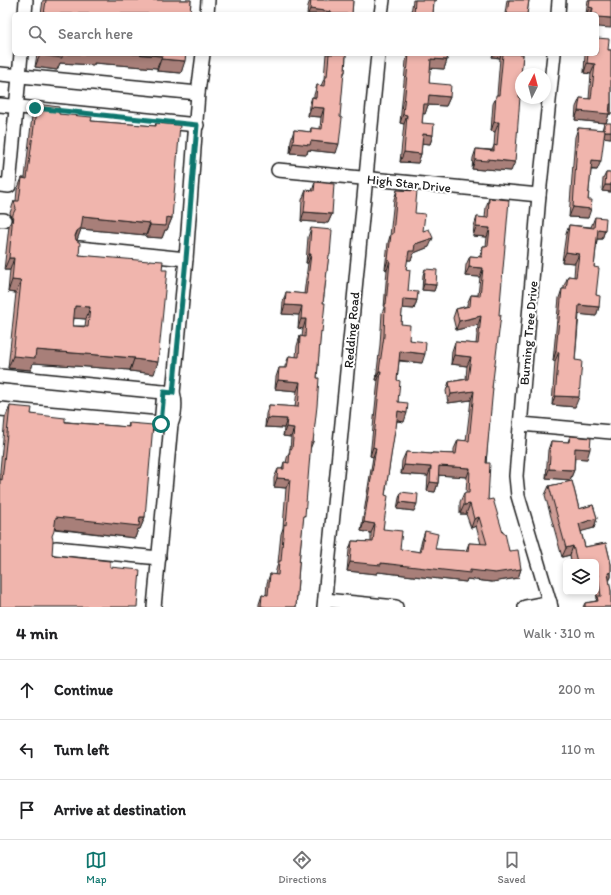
<!DOCTYPE html>
<meta charset="utf-8">
<style>
body{margin:0;font-family:Itim,sans-serif;background:#f6f6f6;color:#202124}
.controls{position:absolute;right:12px;bottom:12px;display:grid;overflow:hidden;border-radius:6px;box-shadow:0 2px 6px #0003}
.controls button{width:36px;height:36px;display:grid;place-items:center;padding:0;border:0;border-bottom:1px solid #e0e0e0;background:#fff;color:#202124;font:20px sans-serif}
.compass{position:absolute;left:515px;top:68px;width:36px;height:36px;border-radius:50%;background:#fff;box-shadow:0 2px 6px #0003;rotate:6deg}
.stop{position:absolute;width:12px;height:12px;margin:-9px;border:3px solid #0f766e;border-radius:50%;background:#fff}
.stop.end{background:#0f766e;border-color:#fff;box-shadow:0 1px 4px #0008}
.list{margin:0;padding:0;list-style:none}
h2{display:flex;justify-content:space-between;align-items:center;height:52px;margin:0;padding:0 16px;font-size:17px}
h2 small{font-size:13px;font-weight:400;color:#757577}
.list li{display:grid;grid-template-columns:26px 1fr auto;gap:12px;align-items:center;box-sizing:border-box;height:60px;padding:0 16px;border-top:1px solid #e0e0e0}
.list b{display:block;font-size:15px;white-space:nowrap}
.list em{font-size:13px;font-style:normal;color:#757577}
.icon{flex:none;width:22px;height:22px;fill:none;stroke:currentColor;stroke-width:2;stroke-linecap:round;stroke-linejoin:round}
.map{position:relative;flex:none;width:611px;height:607px;overflow:hidden}
.search{position:absolute;background:#fff;box-shadow:0 2px 6px #0003;left:12px;right:12px;top:12px;height:44px;display:flex;align-items:center;gap:10px;box-sizing:border-box;padding:0 14px;border-radius:6px;color:#757577;font-size:15px}
.sheet{height:232px;background:#fff}
nav{display:flex;justify-content:space-around;align-items:center;box-sizing:border-box;height:56px;border-top:1px solid #e0e0e0;background:#fff;font-size:11px;color:#757577}
nav a{display:grid;justify-items:center;gap:2px}
nav .on{color:#0f766e}
.map>svg:first-child{display:block}
.lines{fill:none;stroke-linecap:round;stroke-linejoin:round}
.minor-casing{stroke:#1c1c1c;stroke-width:16}
.minor{stroke:#fff;stroke-width:13}
.wall{fill:#ce9c95;stroke:#1c1c1c;fill-rule:evenodd}
.shaded-wall{fill:#a87f79;stroke:#1c1c1c}
.building{fill:#f0b5ad;stroke:#1c1c1c;fill-rule:evenodd}
.route{stroke:#0f766e;stroke-width:5}
.labels{text-anchor:middle;stroke-width:4;stroke-linejoin:round;paint-order:stroke}
.street-label{font-size:13px;fill:#1c1c1c;stroke:#fff}
</style>
<div class="map">
<svg width="611" height="607" viewBox="0 0 611 607">
<rect width="100%" height="100%" fill="#fff"/>
<filter id="ink" filterUnits="userSpaceOnUse"><feTurbulence type="fractalNoise" baseFrequency=".025" numOctaves="2"/><feDisplacementMap in="SourceGraphic" scale="8" xChannelSelector="R" yChannelSelector="G"/><feConvolveMatrix kernelMatrix="1 2 1 2 8 2 1 2 1" color-interpolation-filters="sRGB"/></filter>
<g filter="url(#ink)">
<g class="lines">
<defs>
<g id="minor">
<polyline points="25,14 26,0"/>
<polyline points="207,14 208,0"/>
<polyline points="381,14 383,0"/>
<polyline points="558,14 559,0"/>
<polyline points="0,74 198,93 203,54"/>
<polyline points="0,105 197,125"/>
<polyline points="278,170 539,195"/>
<polyline points="0,185 9,186 21,54"/>
<polyline points="0,220 4,220"/>
<polyline points="79,248 186,259"/>
<polyline points="0,376 173,393 186,259 198,93"/>
<polyline points="0,409 171,424 154,607"/>
<polyline points="161,424 164,392"/>
<path d="M171,424c4,-8 5,-23 2,-31"/>
<polyline points="521,424 611,432"/>
<polyline points="56,548 159,558"/>
<polyline points="325,600 396,607"/>
<polyline points="324,607 378,54"/>
<polyline points="525,607 550,602"/>
<polyline points="551,607 518,496 516,476 539,195 554,54"/>
</g>
</defs>
<use href="#minor" class="minor-casing"/>
<use href="#minor" class="minor"/>
</g>
<g class="wall">
<polygon points="43,0 191,0 190,14 41,14"/>
<polygon points="310,0 353,0 352,14 307,14 308,6"/>
<polygon points="413,0 437,0 436,1 434,1 433,14 411,14"/>
<polygon points="507,0 529,0 527,14 505,14"/>
<polygon points="588,0 611,0 597,14 586,14"/>
<polygon points="608,50 611,50 611,114 609,114 606,123 611,138 604,137 597,170 591,170 588,200 588,218 569,217 575,137 578,128 602,130 604,123 575,120 576,107 580,98 589,99 591,74 584,73 585,54 597,54"/>
<polygon points="37,54 186,54 181,73 157,71 157,68 94,63 94,65 60,63 57,70 35,67"/>
<polygon points="326,54 346,54 345,72 343,76 336,153 308,150 307,154 290,153 291,140 294,130 310,132 311,128 320,129 321,117 308,116 309,106 312,97 314,97 314,95 317,85 321,86 324,79"/>
<polygon points="408,54 448,54 447,60 444,69 430,68 429,83 450,97 446,106 428,105 425,114 423,113 422,123 433,135 430,144 422,143 421,154 418,163 400,162 404,124 400,123 406,61"/>
<polygon points="493,54 523,54 511,171 485,169 484,170 472,169 473,158 476,149 492,150 494,146 495,132 491,131 493,104 497,95 500,58 492,57"/>
<path d="M37,104l22,10 32,7 64,5 1,-3 16,95 -5,12h-2l-3,8 -16,-1v-2l-65,-6 -4,11 2,15 75,119 -24,-3v-1l-97,-7 -2,7 -23,-2 8,-75 -8,-1 2,-22h-6l5,-44 3,-7 -2,-6 4,-12h2l1,-11 5,-12h3l7,-62zM74,318l12,1 -1,7h-12z"/>
<polygon points="606,173 611,173 611,192 602,191 603,179"/>
<polygon points="315,182 332,214 328,223 301,221 302,200 306,190 312,191"/>
<polygon points="397,190 415,213 429,247 414,253 411,260 407,260 406,269 408,291 417,300 414,309 402,308 401,324 422,363 399,361 397,380 398,402 404,422 397,421 394,435 385,495 383,529 400,549 419,552 422,540 425,531 435,549 466,551 469,543 481,544 476,526 471,528 466,514 460,514 460,502 464,493 466,493 467,477 439,475 438,483 435,492 427,491 428,476 401,474 402,461 406,452 431,454 432,453 454,454 454,449 458,440 466,441 471,400 448,403 446,391 449,382 466,379 467,366 451,364 452,351 455,342 476,344 478,325 456,330 453,318 456,309 467,306 467,304 471,295 478,295 480,277 465,276 466,265 470,256 480,257 480,255 483,246 486,246 487,237 473,236 474,226 477,217 485,218 486,207 489,198 492,388 486,463 488,500 503,533 509,551 521,569 518,578 492,582 467,579 466,582 378,572 377,574 347,571 349,550 352,541 371,542 371,533 361,531 373,457 370,456 378,380 376,380 380,345 382,313 384,308 387,270 385,269 388,243 390,236 394,199"/>
<polygon points="595,217 605,230 602,239 597,239 594,267 596,295 599,307 596,316 579,314 575,360 575,407 552,405 555,361 553,361 559,298 562,289 564,289 564,286 568,276 574,277 575,263 562,262 566,234 569,225 591,227"/>
<polygon points="311,228 328,261 323,303 320,338 317,378 313,442 310,449 303,521 300,552 296,607 259,607 259,603 262,594 266,595 267,583 270,574 275,575 276,570 278,563 281,534 283,528 286,488 274,487 274,478 278,469 282,469 284,462 286,463 287,458 290,450 291,437 283,436 284,428 265,427 266,414 269,405 295,407 297,391 275,389 276,377 279,368 285,368 285,366 289,356 296,357 297,346 300,336 302,337 303,329 298,328 299,315 282,314 283,302 286,292 304,294 308,263 306,263 308,237"/>
<polygon points="425,269 436,285 434,291 422,290 423,275"/>
<polygon points="10,406 31,414 65,422 128,427 129,423 145,517 140,529 138,529 135,538 54,529 0,607 0,470 5,418"/>
<polygon points="570,436 587,459 575,458 574,470 570,480 546,478 548,450 551,441 568,442"/>
<polygon points="572,481 579,509 593,505 597,518 594,528 581,531 585,547 606,543 611,564 611,577 609,581 611,591 611,607 583,607 585,603 596,601 597,598 596,592 596,562 571,562 570,555 562,557 545,495 549,486"/>
<polygon points="401,492 414,511 397,509 399,498"/>
</g>
<g class="shaded-wall">
<polygon points="589,7 593,8 590,14 587,14"/>
<polygon points="310,9 332,12 331,14 308,14"/>
<polygon points="597,17 611,18 611,28 597,27"/>
<polygon points="62,54 133,54 162,56 157,68 94,63 94,65 60,63 57,70 35,67 40,55"/>
<polygon points="494,54 501,54 500,58 492,57"/>
<polygon points="161,59 185,61 181,73 157,71"/>
<polygon points="431,59 447,60 444,69 427,68"/>
<polygon points="587,63 595,64 591,74 584,73"/>
<polygon points="429,95 450,97 446,106 428,105 425,114 421,113 424,104"/>
<polygon points="611,104 611,114 609,114 606,123 575,120 578,111"/>
<polygon points="311,107 324,108 321,117 308,116"/>
<polygon points="403,114 407,115 404,124 400,123"/>
<polygon points="494,122 499,122 495,132 491,131"/>
<polygon points="604,131 611,131 611,138 601,137"/>
<polygon points="423,134 433,135 430,144 419,143"/>
<polygon points="311,141 339,144 336,153 308,150 307,154 290,153 293,143"/>
<polygon points="404,152 421,154 418,163 400,162"/>
<polygon points="488,159 515,162 511,171 485,169 484,170 472,169 475,160"/>
<polygon points="592,160 601,161 597,170 589,169"/>
<polygon points="605,185 611,185 611,192 602,191"/>
<polygon points="573,207 591,209 588,218 569,217"/>
<polygon points="304,212 332,214 328,223 301,221"/>
<polygon points="83,216 150,223 146,235 81,229 77,240 73,243"/>
<polygon points="167,217 172,218 167,230 165,230 162,238 146,237 150,225"/>
<polygon points="476,227 490,228 487,237 473,236"/>
<polygon points="598,229 605,230 602,239 595,239"/>
<polygon points="433,238 429,247 414,253 411,260 405,260 409,251 415,244"/>
<polygon points="566,252 579,254 575,263 562,262"/>
<polygon points="309,254 311,254 308,263 306,263"/>
<polygon points="9,258 14,258 10,270 4,270"/>
<polygon points="388,260 390,261 387,270 385,269"/>
<polygon points="469,267 483,268 480,277 465,276"/>
<polygon points="12,280 21,281 16,293 8,292"/>
<polygon points="424,284 436,285 434,291 422,290"/>
<polygon points="403,299 417,300 414,309 400,308"/>
<polygon points="285,305 302,306 299,315 282,314"/>
<polygon points="579,305 599,307 596,316 576,314"/>
<polygon points="75,306 90,307 86,319 71,318"/>
<polygon points="481,316 478,325 456,330 459,321"/>
<polygon points="301,319 306,319 303,329 298,328"/>
<polygon points="36,350 135,358 130,370 33,363 31,370 8,368 13,356"/>
<polygon points="400,351 425,354 422,363 397,360"/>
<polygon points="556,351 559,352 555,361 553,361"/>
<polygon points="454,355 471,357 467,366 451,364"/>
<polygon points="134,359 158,362 154,374 130,371"/>
<polygon points="379,371 381,371 378,380 376,380"/>
<polygon points="278,380 300,382 297,391 275,389"/>
<polygon points="474,391 471,400 448,403 451,394"/>
<polygon points="555,396 579,397 575,407 552,405"/>
<polygon points="398,411 407,413 404,422 394,420"/>
<polygon points="268,418 287,419 284,428 265,427"/>
<polygon points="286,427 294,428 291,437 283,436"/>
<polygon points="373,447 376,448 373,457 370,456"/>
<polygon points="575,448 590,449 587,459 572,458"/>
<polygon points="404,465 431,467 428,476 401,474"/>
<polygon points="439,466 470,468 467,477 436,475"/>
<polygon points="549,469 574,470 570,480 546,478"/>
<polygon points="277,478 290,479 286,488 274,487"/>
<polygon points="430,482 438,483 435,492 427,491"/>
<polygon points="400,502 417,504 414,511 397,509"/>
<polygon points="470,504 466,514 460,514 464,505"/>
<polygon points="56,517 145,517 140,529 138,529 135,538 51,528"/>
<polygon points="479,517 476,526 471,528 474,519"/>
<polygon points="597,518 594,528 576,533 579,524"/>
<polygon points="364,522 375,524 371,533 361,531"/>
<polygon points="573,546 570,555 562,557 566,548"/>
<polygon points="350,562 381,563 470,570 521,569 518,578 492,582 467,579 466,582 378,572 377,574 347,571"/>
<polygon points="611,572 611,577 609,581 608,573"/>
</g>
<g class="building">
<polygon points="46,0 191,0 190,14 44,14"/>
<polygon points="311,0 353,0 352,14 332,14 332,12 310,9"/>
<polygon points="415,0 434,0 433,14 414,14"/>
<polygon points="509,0 529,0 527,14 507,14"/>
<polygon points="590,0 611,0 611,18 597,17 597,14 592,14 593,8 589,7"/>
<polygon points="597,38 609,39 608,50 611,50 611,104 610,104 609,114 578,111 580,98 591,99 595,64 587,63 588,54 597,54"/>
<polygon points="40,54 62,54 62,58 40,55"/>
<polygon points="133,54 186,54 185,61 161,59 162,56"/>
<polygon points="329,54 346,54 345,72 344,72 340,117 342,118 339,144 311,141 310,145 293,143 294,130 311,132 311,128 322,129 324,108 311,107 312,97 316,98 317,85 324,86 325,77 327,77"/>
<polygon points="409,54 448,54 447,60 431,59 429,83 451,85 450,97 429,95 428,104 424,104 422,123 434,124 433,135 423,134 421,154 404,152 407,115 403,114"/>
<polygon points="503,54 523,54 519,97 520,97 515,162 488,159 488,161 475,160 476,149 494,151 494,145 497,146 499,122 494,122 496,95 499,95"/>
<path d="M37,104l22,3v7l33,3 -1,4 65,5v-3l24,2 -8,93 -5,-1 -1,9 -16,-1v-2l-67,-7 -2,12 -4,3 -2,5 1,4 4,3 -1,12 70,6v-1l14,1 -1,9h5l-9,92 -24,-3 1,-1 -99,-8 -1,8 -22,-2 8,-75 -9,-1 2,-22h-5l4,-44 3,-6 -2,-7h5l3,-23 5,1zM75,306l15,1 -2,20 -15,-1z"/>
<rect x="604" y="123" width="7" height="8"/>
<polygon points="578,128 605,130 601,161 592,160 588,200 592,200 591,209 573,207"/>
<polygon points="606,173 611,173 611,185 605,185"/>
<polygon points="315,182 334,184 332,214 304,212 306,190 314,191"/>
<polygon points="397,190 417,191 415,213 425,214 423,231 429,229 433,238 415,244 414,251 409,251 406,269 410,270 408,291 418,292 417,300 403,299 401,324 410,325 409,340 426,342 425,354 400,351 397,380 400,381 398,402 408,403 407,413 398,411 396,428 395,430 385,495 388,496 383,529 402,531 400,549 421,552 425,531 438,534 435,549 468,551 469,543 487,544 479,517 474,519 470,504 464,505 464,493 469,493 470,468 439,466 438,483 430,482 431,467 404,465 406,452 432,454 432,453 456,454 458,440 469,441 474,391 451,394 449,382 468,379 471,357 454,355 455,342 478,344 481,316 459,321 456,309 470,306 471,295 480,296 483,268 469,267 470,256 482,257 483,246 488,246 490,228 476,227 477,217 488,218 489,198 509,200 499,315 501,315 492,388 493,388 486,463 490,463 488,500 493,499 503,533 505,533 509,551 518,550 521,569 495,573 470,570 470,573 381,563 381,565 350,562 352,541 373,542 375,524 364,522 376,448 373,447 381,371 379,371 384,336 385,304 386,304 390,261 388,260 391,234 393,234"/>
<polygon points="595,217 606,218 605,230 598,229 594,267 599,268 596,295 600,296 599,307 579,305 575,360 582,361 579,397 555,396 559,352 556,351 562,289 566,289 568,276 576,277 579,254 566,252 569,225 594,228"/>
<polygon points="311,228 332,230 330,255 329,255 323,303 325,303 322,332 321,331 317,378 319,378 317,406 313,442 311,442 305,516 304,515 300,552 296,607 266,607 261,606 262,594 268,595 270,574 278,575 279,561 281,561 284,524 286,525 290,479 277,478 278,469 284,469 284,462 289,463 290,448 292,449 294,428 286,427 287,419 268,418 269,405 298,407 300,382 278,380 279,368 287,368 289,356 299,357 300,336 305,337 306,319 301,319 302,306 285,305 286,292 306,294 311,254 309,254"/>
<polygon points="425,269 437,270 436,285 424,284"/>
<polygon points="10,406 32,408 31,414 65,418 65,422 129,427 129,423 153,425 145,517 140,517 139,526 56,517 54,531 52,536 53,540 52,555 110,561 110,567 140,570 137,607 0,607 0,479 2,480"/>
<polygon points="570,436 591,438 590,449 575,448 574,470 549,469 551,441 569,442"/>
<polygon points="572,481 579,509 593,505 597,518 579,524 585,547 606,543 611,564 611,572 608,573 611,591 611,607 585,607 585,603 598,601 597,596 601,596 598,575 596,576 596,562 577,562 573,546 566,548 549,486"/>
<polygon points="401,492 418,494 417,504 400,502"/>
</g>
</g>
<g class="lines" filter="url(#ink)">
<polyline class="route" points="35,108 197,125 186,259 173,393 164,392 161,424"/>
</g>
<g class="labels">
<g class="street-label">
<text transform="translate(409 183) rotate(6)" y="5">High Star Drive</text>
<text transform="translate(351 330) rotate(-85)" y="5">Redding Road</text>
<text transform="translate(528 333) rotate(-85)" y="5">Burning Tree Drive</text>
</g>
</g>
</svg>
<div class="controls">
<button><svg class="icon" aria-label="layers" viewBox="0 0 24 24"><path d="M12 4l9 5-9 5-9-5zM3 14l9 5 9-5"/></svg></button>
</div>
<svg class="compass" viewBox="-18 -18 36 36"><path d="M0-13l5 13h-10z" fill="#e53935"/><path d="M0 13l5-13h-10z" fill="#757577"/></svg>
<div class="stop" style="left:161px;top:424px"></div>
<div class="stop end" style="left:35px;top:108px"></div>
<div class="search"><svg class="icon" aria-label="search" viewBox="0 0 24 24"><circle cx="10" cy="10" r="6"/><path d="M15 15l6 6"/></svg>Search here</div>
</div>
<section class="sheet">
<h2>4 min<small>Walk · 310 m</small></h2>
<ul class="list">
<li><svg class="icon" aria-label="ahead" viewBox="0 0 24 24"><path d="M12 20V5M6 11l6-6 6 6"/></svg><div><b>Continue</b></div><em>200 m</em></li>
<li><svg class="icon" aria-label="left" viewBox="0 0 24 24"><path d="M17 20v-9H6M10 6l-5 5 5 5"/></svg><div><b>Turn left</b></div><em>110 m</em></li>
<li><svg class="icon" aria-label="arrive" viewBox="0 0 24 24"><path d="M6 21V4h12l-3 4 3 4H6"/></svg><div><b>Arrive at destination</b></div></li>
</ul>
</section>
<nav>
<a class="on"><svg class="icon" aria-label="map" viewBox="0 0 24 24"><path d="M3 6l6-2 6 2 6-2v14l-6 2-6-2-6 2zM9 4v14M15 6v14"/></svg>Map</a>
<a><svg class="icon" aria-label="directions" viewBox="0 0 24 24"><path d="M12 3l9 9-9 9-9-9zM9 14v-3h6M13 9l2 2-2 2"/></svg>Directions</a>
<a><svg class="icon" aria-label="saved" viewBox="0 0 24 24"><path d="M7 4h10v16l-5-4-5 4z"/></svg>Saved</a>
</nav>
